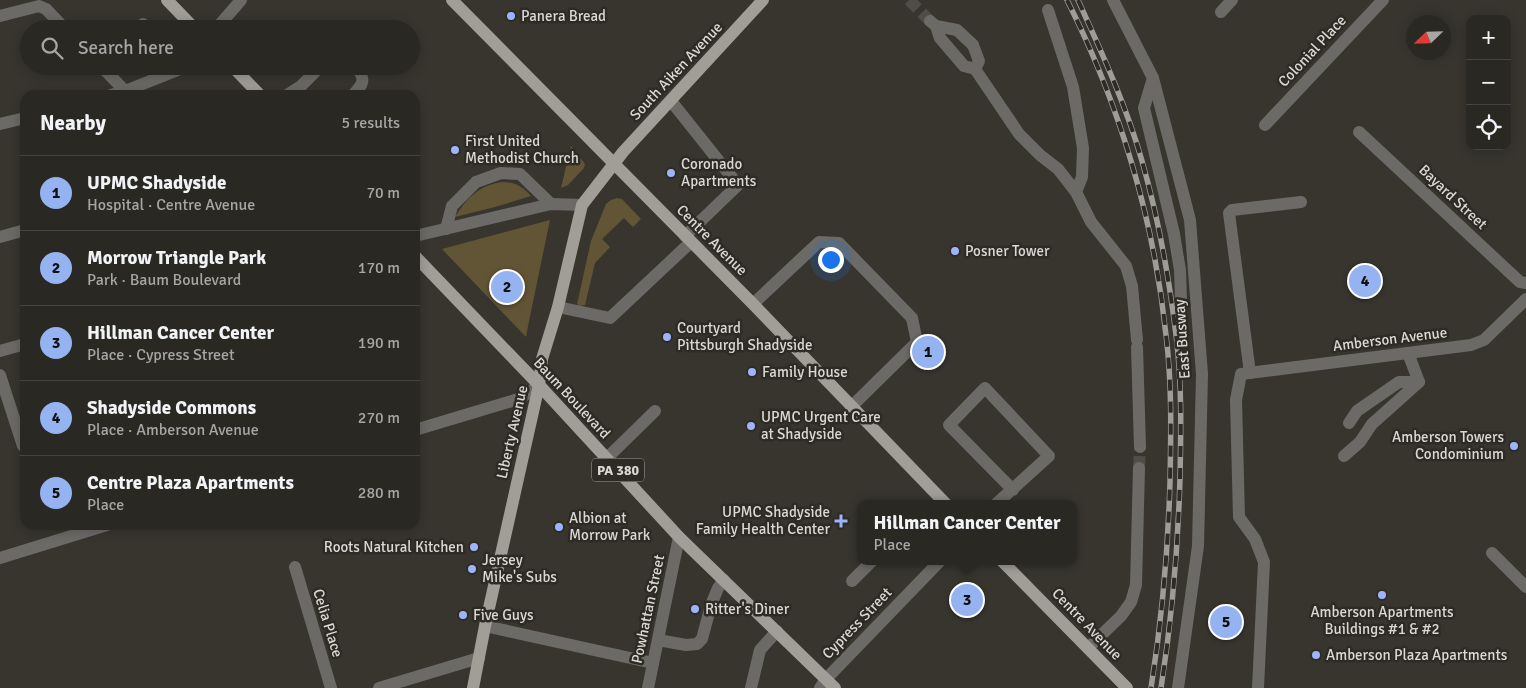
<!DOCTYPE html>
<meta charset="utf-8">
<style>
body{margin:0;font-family:Signika,sans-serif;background:#35342f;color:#f1f3f6}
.controls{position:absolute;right:15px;top:15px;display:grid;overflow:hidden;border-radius:10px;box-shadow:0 2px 12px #0003}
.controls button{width:45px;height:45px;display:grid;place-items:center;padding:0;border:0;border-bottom:1px solid #454440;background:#292822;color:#f1f3f6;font:25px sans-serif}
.compass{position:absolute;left:1406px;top:15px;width:45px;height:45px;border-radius:50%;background:#292822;box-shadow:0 2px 12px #0003;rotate:247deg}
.you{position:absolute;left:830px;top:259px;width:18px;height:18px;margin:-12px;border:4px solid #fff;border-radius:50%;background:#1a73e8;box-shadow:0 0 0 8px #1a73e833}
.badge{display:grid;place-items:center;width:32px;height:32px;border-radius:50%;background:#95b2f1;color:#111;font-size:16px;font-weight:700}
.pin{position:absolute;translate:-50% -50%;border:2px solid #fff;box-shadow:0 1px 5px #0006}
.popup{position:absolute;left:857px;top:500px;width:220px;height:65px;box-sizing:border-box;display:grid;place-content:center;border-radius:10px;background:#292822;filter:drop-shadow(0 1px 4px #0005);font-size:16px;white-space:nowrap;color:#a5a6a5}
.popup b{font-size:19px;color:#f1f3f6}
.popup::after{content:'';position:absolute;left:50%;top:100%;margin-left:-10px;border:10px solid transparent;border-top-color:#292822}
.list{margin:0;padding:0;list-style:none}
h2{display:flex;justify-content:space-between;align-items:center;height:65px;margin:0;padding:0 20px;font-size:21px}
h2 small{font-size:16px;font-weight:400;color:#a5a6a5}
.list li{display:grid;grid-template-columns:32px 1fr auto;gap:15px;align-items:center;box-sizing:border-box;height:75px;padding:0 20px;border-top:1px solid #454440}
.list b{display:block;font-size:19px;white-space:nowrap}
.list p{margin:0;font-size:16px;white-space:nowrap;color:#a5a6a5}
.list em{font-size:16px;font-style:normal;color:#a5a6a5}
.icon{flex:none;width:28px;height:28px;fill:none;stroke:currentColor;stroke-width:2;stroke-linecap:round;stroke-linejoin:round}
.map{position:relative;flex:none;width:1526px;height:688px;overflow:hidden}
.search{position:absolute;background:#292822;box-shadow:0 2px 12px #0003;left:20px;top:20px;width:400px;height:55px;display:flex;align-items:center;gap:12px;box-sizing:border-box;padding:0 18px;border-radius:28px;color:#a5a6a5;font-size:19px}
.panel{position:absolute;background:#292822;box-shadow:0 2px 12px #0003;left:20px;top:90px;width:400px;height:440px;border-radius:15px}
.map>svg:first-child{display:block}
.green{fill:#615535}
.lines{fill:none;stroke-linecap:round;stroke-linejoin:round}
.minor-tunnel{stroke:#4f4d47;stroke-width:12;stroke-dasharray:12 6;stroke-linecap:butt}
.minor{stroke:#6b6a67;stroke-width:12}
.major{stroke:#a09e97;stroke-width:12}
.rail-casing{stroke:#9e9c97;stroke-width:5.5}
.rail{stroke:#2d2b24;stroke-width:4;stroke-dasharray:11;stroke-linecap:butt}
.poi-dot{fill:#9db4fd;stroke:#2d2b24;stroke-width:2}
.labels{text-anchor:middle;stroke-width:5;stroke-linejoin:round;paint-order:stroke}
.shield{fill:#2d2b24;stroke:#a6a49f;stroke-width:1}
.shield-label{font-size:14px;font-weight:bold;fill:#dad8d4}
.poi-label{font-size:15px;fill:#dad8d4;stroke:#2d2b24;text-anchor:start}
.street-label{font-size:15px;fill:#dad8d4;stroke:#2d2b24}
</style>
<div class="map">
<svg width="1526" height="688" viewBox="0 0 1526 688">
<rect width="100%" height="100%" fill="#37352e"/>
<g class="green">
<polygon points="571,146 585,164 584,168 568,185 561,188"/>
<path d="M502,182c13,0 20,4 29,14l-36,11 -40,10c12,-20 24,-31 47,-35z"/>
<polygon points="617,198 622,199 641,219 633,227 624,218 602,239 610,247 595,263 585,305 580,306 577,304 591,241 606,204 611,200"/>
<polygon points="550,220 528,326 526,337 442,249"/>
</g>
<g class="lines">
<g class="minor-tunnel">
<polyline points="909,0 930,21"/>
<polyline points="1139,468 1140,447"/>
</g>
<g class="minor">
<polyline points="1113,0 1153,78 1190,220 1202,374 1198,546 1178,688"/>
<polyline points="1048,10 1073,87 1083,148 1082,177 1076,192"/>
<polyline points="1221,12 1232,0"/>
<polyline points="0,16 39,6 46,9 65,29"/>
<polyline points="930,21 936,26 940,38 964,66 975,69 979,61 973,45 957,30 936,26"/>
<polyline points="138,29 143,24"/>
<polyline points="216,29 241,0"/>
<polyline points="101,66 125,91"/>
<polyline points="975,69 1019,134 1040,155 1058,169 1076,192 1091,222 1126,266 1132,286 1137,340"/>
<polyline points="1153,78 1144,108 1174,234 1180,270 1181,299"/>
<polyline points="111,95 125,91 183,68 185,66"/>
<polyline points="287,95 301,86 321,66"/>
<path d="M353,95c11,-12 13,-15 3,-29"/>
<polyline points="671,101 738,185 685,236"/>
<polyline points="0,124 25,118"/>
<polyline points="1265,125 1383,0"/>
<polyline points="1359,132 1520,282 1526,283"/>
<polyline points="446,229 452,206 476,182 501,173 520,174 551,204"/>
<polyline points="415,236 551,204 582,205"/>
<polyline points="0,237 25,230"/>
<polyline points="753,304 819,242 839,243 912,318 917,342 851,407"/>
<polyline points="558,307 610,318 691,242"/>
<polyline points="1137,347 1140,447"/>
<polyline points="0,351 25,344"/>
<polyline points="1250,373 1229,213 1232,210 1301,202"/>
<polyline points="0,375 23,446 25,445"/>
<polyline points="1349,423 1357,411 1399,382 1419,382"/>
<polyline points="415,430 512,401 521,398 539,385"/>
<polyline points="1344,456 1360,442 1372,424 1419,382 1408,353"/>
<polyline points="607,458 655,411"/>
<polyline points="996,504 1049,456 985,388 949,425 1013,490"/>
<polyline points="1492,553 1526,587"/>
<polyline points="0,558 107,525"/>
<polyline points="295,567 331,688"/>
<polyline points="852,581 872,561"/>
<polyline points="485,626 653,663"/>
<polyline points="658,640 686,645 697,644 702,639 711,605 718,588 724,580"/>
<polyline points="1088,648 1121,616 1131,602 1136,585 1139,468"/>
<polyline points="379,688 479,658"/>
<polyline points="648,688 679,537"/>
<polyline points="751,688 760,650 777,631"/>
<polyline points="820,688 826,679 940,561"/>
<polyline points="1258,688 1264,562 1255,539 1239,517 1236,400 1241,374 1471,345 1484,340 1526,299"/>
</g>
<g class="major">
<polyline points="167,0 195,29"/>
<polyline points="452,0 753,304 946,504"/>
<polyline points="232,66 260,95"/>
<polyline points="415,256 539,385 679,537 835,688"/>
<polyline points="1002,561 1127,688"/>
<polyline points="473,688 485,626 539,385 542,359 558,307 582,205 623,152 763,0"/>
</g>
<defs>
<g id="rail">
<path d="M1067,0c52,103 87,219 99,335 6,48 5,98 4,147 -2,69 -8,137 -19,206"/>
<path d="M1078,0c24,53 48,105 64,161 16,56 27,116 34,174 6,47 5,96 4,143 -2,70 -8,140 -19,210"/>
</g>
</defs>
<use href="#rail" class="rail-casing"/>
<use href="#rail" class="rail"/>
</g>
<g class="poi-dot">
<circle cx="511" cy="16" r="5"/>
<circle cx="455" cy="150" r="5"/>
<circle cx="671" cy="173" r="5"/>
<circle cx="955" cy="251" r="5"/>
<circle cx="667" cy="337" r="5"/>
<circle cx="752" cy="372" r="5"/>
<circle cx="751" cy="426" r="5"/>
<circle cx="1514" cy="446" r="5"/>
<path d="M838.5 513.5h5v5h5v5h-5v5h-5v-5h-5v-5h5z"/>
<circle cx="559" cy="527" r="5"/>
<circle cx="474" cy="547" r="5"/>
<circle cx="472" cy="569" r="5"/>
<circle cx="1382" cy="595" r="5"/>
<circle cx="695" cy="609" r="5"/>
<circle cx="463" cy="615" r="5"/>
<circle cx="1316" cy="655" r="5"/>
</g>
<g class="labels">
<rect class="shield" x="592" y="458.5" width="52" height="23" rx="4"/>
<g class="shield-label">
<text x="618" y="475">PA 380</text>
</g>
<g class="poi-label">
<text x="521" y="21">Panera Bread</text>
<text x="465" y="146">First United<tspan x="465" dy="17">Methodist Church</tspan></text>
<text x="681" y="169">Coronado<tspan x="681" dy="17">Apartments</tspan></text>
<text x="965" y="256">Posner Tower</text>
<text x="677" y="333">Courtyard<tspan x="677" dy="17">Pittsburgh Shadyside</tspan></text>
<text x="762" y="377">Family House</text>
<text x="761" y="422">UPMC Urgent Care<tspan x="761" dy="17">at Shadyside</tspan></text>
<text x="1504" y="442" text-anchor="end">Amberson Towers<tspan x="1504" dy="17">Condominium</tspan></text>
<text x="830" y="517" text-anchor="end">UPMC Shadyside<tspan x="830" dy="17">Family Health Center</tspan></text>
<text x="569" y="523">Albion at<tspan x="569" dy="17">Morrow Park</tspan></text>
<text x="464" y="552" text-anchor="end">Roots Natural Kitchen</text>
<text x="482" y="565">Jersey<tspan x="482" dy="17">Mike's Subs</tspan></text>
<text x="705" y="614">Ritter's Diner</text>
<text x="1382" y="617" text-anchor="middle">Amberson Apartments<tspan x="1382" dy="17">Buildings #1 &amp; #2</tspan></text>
<text x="473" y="620">Five Guys</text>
<text x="1326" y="660">Amberson Plaza Apartments</text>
</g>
<g class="street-label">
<text transform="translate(1312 51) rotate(-47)" y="5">Colonial Place</text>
<text transform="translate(676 71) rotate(-47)" y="5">South Aiken Avenue</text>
<text transform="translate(1453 197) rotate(43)" y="5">Bayard Street</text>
<text transform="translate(712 240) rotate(45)" y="5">Centre Avenue</text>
<text transform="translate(1182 339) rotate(-94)" y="5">East Busway</text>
<text transform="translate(1390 339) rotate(-7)" y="5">Amberson Avenue</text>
<text transform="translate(572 398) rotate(47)" y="5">Baum Boulevard</text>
<text transform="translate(512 432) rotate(-77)" y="5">Liberty Avenue</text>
<text transform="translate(648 609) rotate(-78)" y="5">Powhattan Street</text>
<text transform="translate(328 623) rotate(73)" y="5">Celia Place</text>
<text transform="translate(857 623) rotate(-46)" y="5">Cypress Street</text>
<text transform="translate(1087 624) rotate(46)" y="5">Centre Avenue</text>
</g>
</g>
</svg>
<div class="controls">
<button>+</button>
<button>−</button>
<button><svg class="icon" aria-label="locate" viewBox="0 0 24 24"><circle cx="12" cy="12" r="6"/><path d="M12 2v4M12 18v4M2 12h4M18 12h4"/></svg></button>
</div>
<svg class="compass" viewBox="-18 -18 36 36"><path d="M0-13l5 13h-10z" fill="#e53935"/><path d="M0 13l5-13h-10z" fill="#a5a6a5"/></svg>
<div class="you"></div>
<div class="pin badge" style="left:928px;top:352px">1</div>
<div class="pin badge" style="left:507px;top:287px">2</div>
<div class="pin badge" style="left:967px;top:600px">3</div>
<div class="popup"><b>Hillman Cancer Center</b>Place</div>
<div class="pin badge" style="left:1365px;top:281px">4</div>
<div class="pin badge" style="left:1226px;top:622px">5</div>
<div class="search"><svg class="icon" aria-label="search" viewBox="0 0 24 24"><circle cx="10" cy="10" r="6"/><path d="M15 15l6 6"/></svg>Search here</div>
<section class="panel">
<h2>Nearby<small>5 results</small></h2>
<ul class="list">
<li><span class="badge">1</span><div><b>UPMC Shadyside</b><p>Hospital · Centre Avenue</p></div><em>70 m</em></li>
<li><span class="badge">2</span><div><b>Morrow Triangle Park</b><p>Park · Baum Boulevard</p></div><em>170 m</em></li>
<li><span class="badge">3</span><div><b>Hillman Cancer Center</b><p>Place · Cypress Street</p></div><em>190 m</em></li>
<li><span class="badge">4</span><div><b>Shadyside Commons</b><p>Place · Amberson Avenue</p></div><em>270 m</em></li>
<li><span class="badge">5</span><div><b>Centre Plaza Apartments</b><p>Place</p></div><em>280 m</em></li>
</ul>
</section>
</div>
